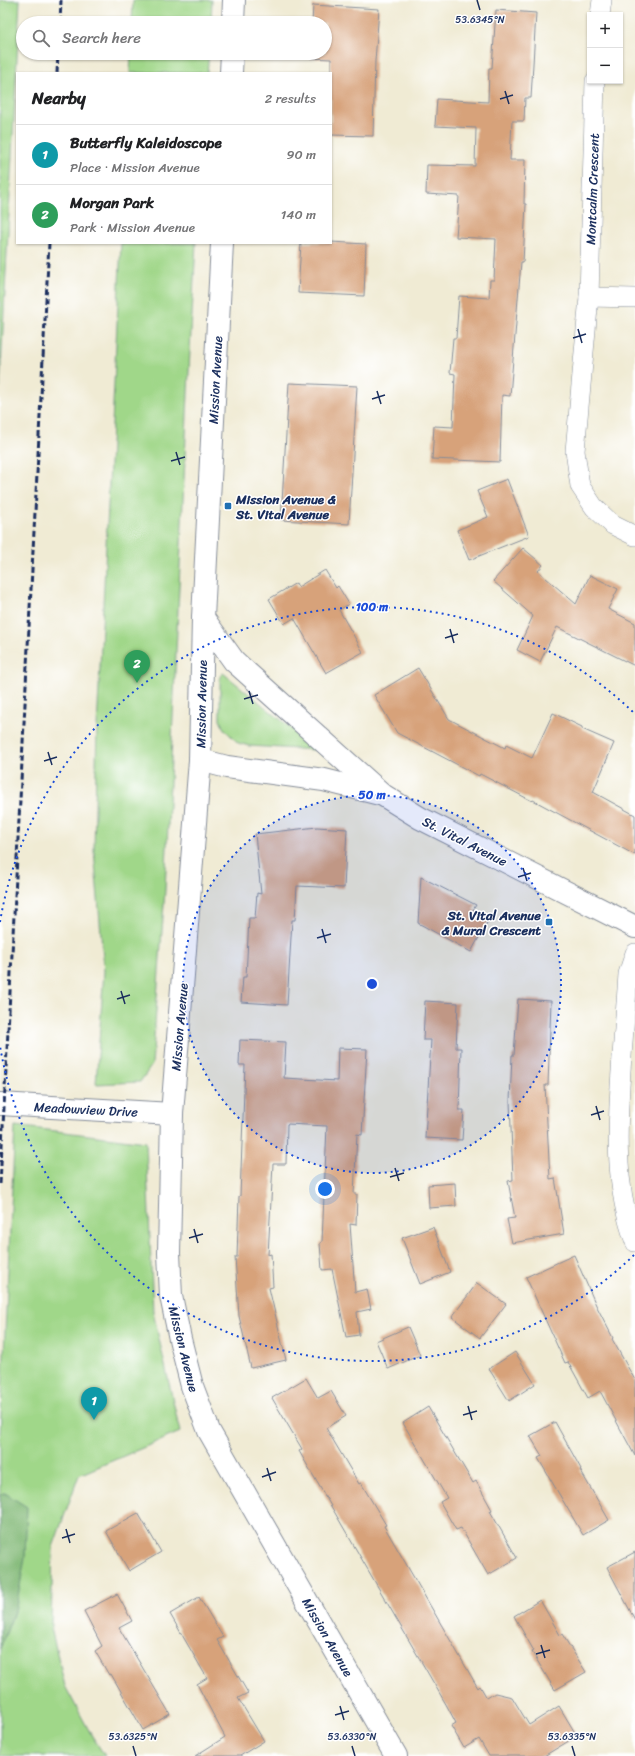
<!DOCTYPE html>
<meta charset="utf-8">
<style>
body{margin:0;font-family:Sriracha,sans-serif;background:#f6f6f6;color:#202124}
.controls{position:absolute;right:12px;top:12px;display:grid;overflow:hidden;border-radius:0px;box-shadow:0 1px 3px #0004}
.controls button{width:36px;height:36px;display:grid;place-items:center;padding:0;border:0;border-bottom:1px solid #e0e0e0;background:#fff;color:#202124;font:20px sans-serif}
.you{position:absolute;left:325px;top:1189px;width:14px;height:14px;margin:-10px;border:3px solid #fff;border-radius:50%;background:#1a73e8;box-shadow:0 0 0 6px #1a73e833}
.badge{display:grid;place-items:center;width:26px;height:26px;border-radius:50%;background:#1a73e8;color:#fff;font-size:13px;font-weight:700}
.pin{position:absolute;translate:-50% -33px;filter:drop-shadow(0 1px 2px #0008)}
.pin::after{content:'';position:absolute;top:21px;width:14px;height:12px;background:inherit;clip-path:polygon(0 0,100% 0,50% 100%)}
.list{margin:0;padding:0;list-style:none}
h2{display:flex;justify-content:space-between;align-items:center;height:52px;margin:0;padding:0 16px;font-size:17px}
h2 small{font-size:13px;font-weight:400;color:#757577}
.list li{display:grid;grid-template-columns:26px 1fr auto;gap:12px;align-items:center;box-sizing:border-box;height:60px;padding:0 16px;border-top:1px solid #e0e0e0}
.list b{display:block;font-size:15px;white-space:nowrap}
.list p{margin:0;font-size:13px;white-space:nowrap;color:#757577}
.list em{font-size:13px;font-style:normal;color:#757577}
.icon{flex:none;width:22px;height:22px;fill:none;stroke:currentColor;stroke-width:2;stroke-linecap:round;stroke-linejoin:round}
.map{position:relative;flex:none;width:635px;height:1756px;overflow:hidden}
.search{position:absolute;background:#fff;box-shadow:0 1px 3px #0004;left:16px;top:16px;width:316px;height:44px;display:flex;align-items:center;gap:10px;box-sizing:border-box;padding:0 14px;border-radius:22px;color:#757577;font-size:15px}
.panel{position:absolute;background:#fff;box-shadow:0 1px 3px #0004;left:16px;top:72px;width:316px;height:172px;border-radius:0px}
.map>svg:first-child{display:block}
.green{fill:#a0d789;stroke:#5e8374}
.forest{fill:#80b875;stroke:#4e746a}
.building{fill:#d7a27a}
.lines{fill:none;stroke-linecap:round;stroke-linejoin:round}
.street-casing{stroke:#868d99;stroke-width:20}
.secondary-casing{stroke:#868d99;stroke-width:24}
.street{stroke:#fff;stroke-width:19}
.secondary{stroke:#fff;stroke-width:22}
.rail{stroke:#1b2f5e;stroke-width:3;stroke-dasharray:6 3;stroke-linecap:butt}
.ticks{fill:none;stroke:#1b2f5e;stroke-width:1.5}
.ring{fill:none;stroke:#1d4ed8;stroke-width:2;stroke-dasharray:2 4}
.poi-dot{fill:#1f6fb2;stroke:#fff;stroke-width:1.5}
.labels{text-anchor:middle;stroke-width:3;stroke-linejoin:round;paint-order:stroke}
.street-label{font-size:13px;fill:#1b2f5e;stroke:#fff}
.poi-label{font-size:13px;font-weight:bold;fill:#1b2f5e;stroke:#fff;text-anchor:start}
.ticks-label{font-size:10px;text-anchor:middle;fill:#1b2f5e;stroke:#fff;stroke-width:3;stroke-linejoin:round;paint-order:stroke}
.centre{fill:#1d4ed8;stroke:#fff;stroke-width:2}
.ring-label{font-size:12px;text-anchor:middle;font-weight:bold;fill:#1d4ed8;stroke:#fff;stroke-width:3;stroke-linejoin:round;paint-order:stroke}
</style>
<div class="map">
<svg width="635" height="1756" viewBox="0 0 635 1756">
<rect width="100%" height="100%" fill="#fff"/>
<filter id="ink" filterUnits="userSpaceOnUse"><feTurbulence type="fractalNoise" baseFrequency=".025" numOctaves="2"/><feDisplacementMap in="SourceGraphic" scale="8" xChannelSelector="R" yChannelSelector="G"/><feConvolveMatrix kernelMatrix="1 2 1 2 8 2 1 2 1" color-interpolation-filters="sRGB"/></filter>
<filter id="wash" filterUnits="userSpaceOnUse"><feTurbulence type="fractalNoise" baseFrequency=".012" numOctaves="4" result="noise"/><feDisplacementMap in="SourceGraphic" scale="16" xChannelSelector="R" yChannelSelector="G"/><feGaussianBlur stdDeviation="0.9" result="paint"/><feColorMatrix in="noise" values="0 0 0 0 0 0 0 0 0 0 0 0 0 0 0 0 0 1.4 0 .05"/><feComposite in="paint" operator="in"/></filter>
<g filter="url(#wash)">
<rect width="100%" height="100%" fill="#f0ebd4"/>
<g class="green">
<polygon points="0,0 20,0 0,388"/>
<polygon points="133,0 212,0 211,23 132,23"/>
<polygon points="131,53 209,53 207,73 130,73"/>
<polygon points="121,243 196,243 190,350 165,890 152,1065 140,1082 96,1084 104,971 94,850 97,727"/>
<polygon points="223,673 312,745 315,747 314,750 249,746 238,743 224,729 220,720 220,676"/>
<polygon points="15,1126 146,1142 153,1312 180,1432 79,1475 53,1547 51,1628 65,1686 92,1736 105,1756 0,1756 0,1435"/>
</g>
<polygon class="forest" points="5,1493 27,1507 25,1558 16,1607 0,1649 0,1496"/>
<g id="blocks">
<g class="building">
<polygon points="313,5 379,9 375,61 373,136 331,135 331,59 310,58 310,53 325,53 325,23 312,23"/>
<polygon points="496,10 536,13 531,98 525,98 524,121 512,121 510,160 525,160 524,204 526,204 523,262 521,262 510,396 502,395 500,462 432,459 434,426 453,427 455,374 450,373 453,338 456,338 459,296 489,298 490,280 494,280 496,239 456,237 459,196 426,194 427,165 475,166 476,128 435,126 437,99 488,102 489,68 492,68"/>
<polygon points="331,242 366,244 364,296 298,293 301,243"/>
<polygon points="289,383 357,386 349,524 281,520"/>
<polygon points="507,479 529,536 469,560 457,530 488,517 477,491"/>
<polygon points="523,548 543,565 538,571 576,604 590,575 618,589 608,609 635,623 635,666 557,627 540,662 517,650 533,616 493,581"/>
<polygon points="325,570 336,588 338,586 349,604 339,610 363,652 326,673 294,618 284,624 269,599 296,583 298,587"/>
<polygon points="418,668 449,719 505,748 506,745 532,758 553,713 582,727 582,729 614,743 593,792 635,815 635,855 533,800 532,801 480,774 479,776 397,733 374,695"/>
<polygon points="317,827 347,829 344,888 297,886 295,920 292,920 287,1005 241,1002 243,977 246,977 249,918 255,918 257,893 261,894 255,834"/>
<polygon points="421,877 476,905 473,910 489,919 471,952 418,923"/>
<polygon points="518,999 551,1001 548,1085 545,1085 550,1179 555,1178 564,1234 512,1243 507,1219 515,1218 508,1181 513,1180 510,1101 512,1055 514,1055"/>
<polygon points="425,1001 458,1003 456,1048 461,1048 459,1110 464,1110 462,1140 425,1138 431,1040 423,1040"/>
<polygon points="240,1040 286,1042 284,1078 337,1081 338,1048 367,1049 362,1135 357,1134 354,1194 357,1194 356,1225 350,1224 355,1292 367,1289 371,1309 357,1312 359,1335 346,1337 332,1269 322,1270 320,1243 322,1242 327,1126 287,1124 286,1164 273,1164 268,1255 271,1254 273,1287 269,1288 286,1360 251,1368 239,1316 235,1257 237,1257 239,1196 240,1196 245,1065 239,1065"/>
<polygon points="455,1183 456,1206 429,1208 428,1185"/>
<polygon points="433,1227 450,1272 420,1284 402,1238"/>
<polygon points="574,1255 596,1305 613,1338 612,1339 635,1380 635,1456 600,1391 588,1398 568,1362 565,1363 526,1277"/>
<polygon points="477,1283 506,1304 480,1338 452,1317"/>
<polygon points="408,1327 420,1355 388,1369 376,1341"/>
<polygon points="515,1352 535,1384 509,1401 489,1369"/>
<polygon points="306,1378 318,1398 331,1391 346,1416 326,1428 359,1484 361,1483 386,1525 384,1526 478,1688 480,1686 487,1698 495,1693 512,1697 529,1725 559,1706 577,1736 544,1756 489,1756 479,1739 464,1748 451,1726 456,1723 447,1706 299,1451 302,1449 272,1398"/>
<polygon points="428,1407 473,1483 476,1481 492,1510 490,1511 517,1558 488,1575 461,1528 456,1530 440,1502 447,1498 403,1423"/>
<polygon points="555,1422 581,1469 580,1470 609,1520 583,1535 538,1458 542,1456 530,1436"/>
<polygon points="138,1513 161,1552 129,1571 106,1531"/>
<polygon points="635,1552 635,1620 607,1567"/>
<polygon points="117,1594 132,1621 119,1628 170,1714 143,1730 111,1674 109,1675 95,1651 102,1646 84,1611"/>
<polygon points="199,1597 223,1637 217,1640 248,1693 238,1698 264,1741 240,1756 195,1756 225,1737 197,1684 207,1678 170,1614"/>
<polygon points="540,1600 560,1635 562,1634 586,1672 555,1690 532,1652 534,1651 514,1616"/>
</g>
</g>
</g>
<g filter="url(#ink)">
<use href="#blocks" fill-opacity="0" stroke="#868d99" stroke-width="1"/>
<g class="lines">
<defs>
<g id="street">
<polyline points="600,15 602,0"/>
<polyline points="595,81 589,297 575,451 580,486 594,507 613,525 635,536"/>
<polyline points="589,297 635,298"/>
<path d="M635,953l-7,21c-2,32 -5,65 -7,97 -4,57 -7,116 14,171"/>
</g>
<g id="secondary">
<polyline points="233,23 234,0"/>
<polyline points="231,73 232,53"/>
<polyline points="222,243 203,618 200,760 172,1114 169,1253 171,1296 180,1339 192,1386 209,1431 396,1756"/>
<polyline points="203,618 234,661 383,795 420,818 635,927"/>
<polyline points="200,760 227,767 324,780 380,794"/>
<polyline points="0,1104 172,1114"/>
</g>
</defs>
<use href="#street" class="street-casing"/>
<use href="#secondary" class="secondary-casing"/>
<use href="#street" class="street"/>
<use href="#secondary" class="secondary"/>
<g class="rail">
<polyline points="60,23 61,0"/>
<polyline points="57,73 58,53"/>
<polyline points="0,1184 49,243"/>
</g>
</g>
</g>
<path class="ticks" d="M477,0l3,10M505,91l4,13M500,99l13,-4M578,329l4,14M573,338l13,-4M377,391l4,13M372,399l13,-4M176,452l4,13M171,461l14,-4M450,629l4,14M445,638l13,-4M249,691l4,13M244,699l14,-4M48,752l4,13M44,761l13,-4M523,868l4,13M518,877l13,-4M322,929l4,14M317,938l14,-4M121,991l4,13M117,999l13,-4M596,1106l4,14M591,1115l13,-4M395,1168l4,13M390,1177l14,-4M194,1229l4,14M189,1238l14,-4M468,1406l4,14M463,1415l14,-4M267,1468l4,13M262,1477l14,-5M66,1529l4,14M62,1538l13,-4M541,1645l4,13M536,1654l14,-4M340,1706l4,14M335,1715l14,-4M133,1746l3,10M352,1746l3,10M572,1746l3,10"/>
<circle cx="372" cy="984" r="189" fill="#1d4ed8" fill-opacity=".12"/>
<g class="ring">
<circle cx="372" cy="984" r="189"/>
<path d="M634 1255A377 377 0 0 1 0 1046M0 922A377 377 0 0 1 634 713"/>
</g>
<g class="poi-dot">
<rect x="224" y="502" width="8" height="8" rx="2"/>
<rect x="545" y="918" width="8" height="8" rx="2"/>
</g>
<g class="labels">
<g class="street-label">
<text transform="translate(592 189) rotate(-88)" y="5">Montcalm Crescent</text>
<text transform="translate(215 380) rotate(-87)" y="5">Mission Avenue</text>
<text transform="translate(201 704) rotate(-89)" y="5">Mission Avenue</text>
<text transform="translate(465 841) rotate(27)" y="5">St. Vital Avenue</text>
<text transform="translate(179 1027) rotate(-85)" y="5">Mission Avenue</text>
<text transform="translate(86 1109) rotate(3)" y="5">Meadowview Drive</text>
<text transform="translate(184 1349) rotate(76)" y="5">Mission Avenue</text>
<text transform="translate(328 1637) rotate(60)" y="5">Mission Avenue</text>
</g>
<g class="poi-label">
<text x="236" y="504">Mission Avenue &amp;<tspan x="236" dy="15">St. Vital Avenue</tspan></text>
<text x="541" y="920" text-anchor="end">St. Vital Avenue<tspan x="541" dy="15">&amp; Mural Crescent</tspan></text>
</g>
</g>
<g class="ticks-label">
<text x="480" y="23">53.6345°N</text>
<text x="133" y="1740">53.6325°N</text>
<text x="352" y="1740">53.6330°N</text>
<text x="572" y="1740">53.6335°N</text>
</g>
<circle cx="372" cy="984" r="6" class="centre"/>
<g class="ring-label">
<text x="372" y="611">100 m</text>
<text x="372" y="799">50 m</text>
</g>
</svg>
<div class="controls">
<button>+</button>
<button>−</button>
</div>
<div class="you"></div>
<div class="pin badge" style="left:94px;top:1420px;background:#0f9aa8">1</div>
<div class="pin badge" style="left:137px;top:683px;background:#2e9e5b">2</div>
<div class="search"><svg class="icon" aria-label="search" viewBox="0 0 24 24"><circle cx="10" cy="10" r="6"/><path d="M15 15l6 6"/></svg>Search here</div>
<section class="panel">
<h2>Nearby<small>2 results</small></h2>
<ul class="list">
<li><span class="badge" style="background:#0f9aa8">1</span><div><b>Butterfly Kaleidoscope</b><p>Place · Mission Avenue</p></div><em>90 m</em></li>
<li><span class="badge" style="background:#2e9e5b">2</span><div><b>Morgan Park</b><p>Park · Mission Avenue</p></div><em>140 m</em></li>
</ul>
</section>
</div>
